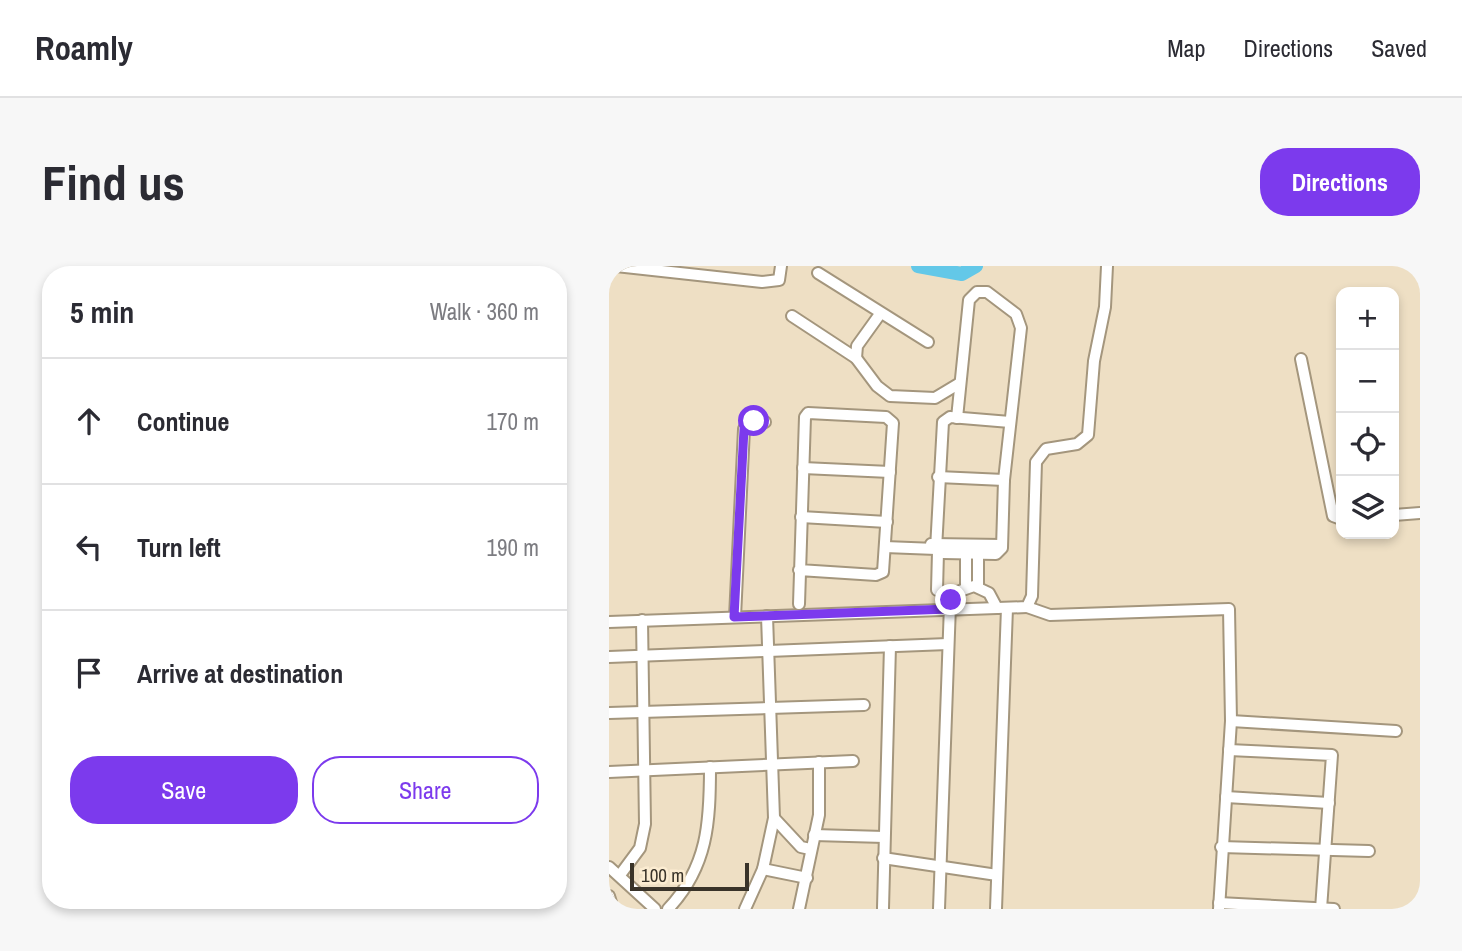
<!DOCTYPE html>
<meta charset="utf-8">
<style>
body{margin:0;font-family:"Archivo Narrow",sans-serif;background:#f7f7f7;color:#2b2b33}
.controls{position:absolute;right:21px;top:21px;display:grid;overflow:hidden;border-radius:14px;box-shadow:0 4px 10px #0003}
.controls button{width:63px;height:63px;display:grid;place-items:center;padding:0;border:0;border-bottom:2px solid #e1e1e2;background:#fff;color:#2b2b33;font:35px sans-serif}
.scale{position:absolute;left:21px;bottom:18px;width:119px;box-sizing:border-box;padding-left:7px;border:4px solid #393329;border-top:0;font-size:19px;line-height:24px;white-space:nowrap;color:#393329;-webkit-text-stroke:5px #fbecd1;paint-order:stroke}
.stop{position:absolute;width:21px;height:21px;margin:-16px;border:5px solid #7c3aed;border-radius:50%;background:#fff}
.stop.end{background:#7c3aed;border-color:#fff;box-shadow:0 2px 7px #0008}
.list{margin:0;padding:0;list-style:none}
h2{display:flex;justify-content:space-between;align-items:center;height:91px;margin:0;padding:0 28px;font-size:30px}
h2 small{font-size:23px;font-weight:400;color:#7c7c81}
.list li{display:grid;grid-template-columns:46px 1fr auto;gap:21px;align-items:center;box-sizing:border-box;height:126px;padding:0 28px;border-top:2px solid #e1e1e2}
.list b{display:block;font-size:26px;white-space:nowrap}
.list em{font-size:23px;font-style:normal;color:#7c7c81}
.actions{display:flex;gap:14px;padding:21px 28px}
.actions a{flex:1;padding:16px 0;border:2px solid #7c3aed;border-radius:28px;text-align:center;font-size:24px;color:#7c3aed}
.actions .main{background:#7c3aed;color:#fff}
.icon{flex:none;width:38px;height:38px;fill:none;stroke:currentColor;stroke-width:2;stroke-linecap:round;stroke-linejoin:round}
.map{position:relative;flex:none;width:811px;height:643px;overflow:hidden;border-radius:28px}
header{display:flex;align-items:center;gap:42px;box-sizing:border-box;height:98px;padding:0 35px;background:#fff;border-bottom:2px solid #e1e1e2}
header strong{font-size:33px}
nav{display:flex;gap:38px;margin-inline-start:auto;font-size:24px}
.intro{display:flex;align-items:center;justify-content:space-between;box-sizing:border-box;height:168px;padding:0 42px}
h1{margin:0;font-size:49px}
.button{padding:18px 32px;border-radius:28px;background:#7c3aed;color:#fff;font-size:24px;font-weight:700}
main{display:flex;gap:42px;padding:0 42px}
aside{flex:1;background:#fff;border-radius:28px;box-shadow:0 4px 10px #0003}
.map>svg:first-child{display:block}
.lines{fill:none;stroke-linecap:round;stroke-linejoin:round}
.river{stroke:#63c8e8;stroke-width:14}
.minor-casing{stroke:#a4967d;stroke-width:14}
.minor{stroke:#fff;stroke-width:10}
.route{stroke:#7c3aed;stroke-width:9}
</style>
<header>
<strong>Roamly</strong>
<nav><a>Map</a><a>Directions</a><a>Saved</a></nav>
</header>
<div class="intro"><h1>Find us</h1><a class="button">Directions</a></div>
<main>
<aside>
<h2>5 min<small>Walk · 360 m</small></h2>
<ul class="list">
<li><svg class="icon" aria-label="ahead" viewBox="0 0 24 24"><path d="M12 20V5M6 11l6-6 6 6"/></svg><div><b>Continue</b></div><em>170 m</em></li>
<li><svg class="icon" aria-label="left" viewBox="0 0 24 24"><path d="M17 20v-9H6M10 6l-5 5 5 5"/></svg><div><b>Turn left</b></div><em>190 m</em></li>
<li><svg class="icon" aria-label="arrive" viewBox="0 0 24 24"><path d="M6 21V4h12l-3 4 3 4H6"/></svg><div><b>Arrive at destination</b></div></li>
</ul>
<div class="actions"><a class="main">Save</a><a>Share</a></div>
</aside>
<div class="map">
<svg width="811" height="643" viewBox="0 0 811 643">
<rect width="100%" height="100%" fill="#eedfc4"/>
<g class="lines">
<polyline class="river" points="309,0 353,8 367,0"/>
<defs>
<g id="minor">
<polyline points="7,0 153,16 170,14 172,0"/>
<polyline points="209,7 319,76"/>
<polyline points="183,50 247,92 268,120 281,130 326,132 351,117"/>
<polyline points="247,92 248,80 271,48"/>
<polyline points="692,93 724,250 732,253"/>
<polyline points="194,202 281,206"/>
<polyline points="329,211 395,214"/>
<polyline points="785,249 811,247"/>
<polyline points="192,251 278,256"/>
<polyline points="322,278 393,279"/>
<polyline points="276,281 327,283 334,287 387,288 393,282 395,214 412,62 407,48 378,26 368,26 360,34 348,152"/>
<polyline points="327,283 334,156 341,151 401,156"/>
<polyline points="190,304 267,309 274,306 284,157 277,151 199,147 196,151 190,338"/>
<polyline points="369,321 369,282"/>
<polyline points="357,322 357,282"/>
<polyline points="328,324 329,286"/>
<polyline points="418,341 441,349 620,343 622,455 610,643"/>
<polyline points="126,351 135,163 139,156 156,156"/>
<polyline points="0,356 418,341 423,330 427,196 437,183 468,178 479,169 485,95 496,41 498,0"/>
<polyline points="0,391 339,378"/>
<polyline points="0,447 255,439"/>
<polyline points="622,455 787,465"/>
<polyline points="620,484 723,489 712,643"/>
<polyline points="0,506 244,495"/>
<polyline points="617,531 720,537"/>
<polyline points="165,552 192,581 201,583"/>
<polyline points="205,569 275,571"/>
<polyline points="612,581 760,585"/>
<polyline points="274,592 388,609"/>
<polyline points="0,601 46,643"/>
<polyline points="154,603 198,612"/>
<polyline points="11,609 31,582 36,558 33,354"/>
<polyline points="0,630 4,643"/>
<polyline points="610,637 725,643"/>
<polyline points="274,642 281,380"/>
<path d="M59,643c40,-42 42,-87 42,-142"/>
<polyline points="136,643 154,603 165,552 158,350"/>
<polyline points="190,643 210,549 210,496"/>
<polyline points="330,643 341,339 348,326 365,320 380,327 388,342"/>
<polyline points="387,643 398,342"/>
</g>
</defs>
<use href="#minor" class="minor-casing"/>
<use href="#minor" class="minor"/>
</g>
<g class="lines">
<polyline class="route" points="145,155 139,156 135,163 125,351 340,343 342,334"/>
</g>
</svg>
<div class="controls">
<button>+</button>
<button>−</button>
<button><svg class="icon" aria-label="locate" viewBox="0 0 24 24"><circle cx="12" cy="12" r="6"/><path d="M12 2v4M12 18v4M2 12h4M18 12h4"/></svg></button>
<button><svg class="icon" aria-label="layers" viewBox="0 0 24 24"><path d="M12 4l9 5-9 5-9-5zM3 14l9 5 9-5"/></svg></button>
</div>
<div class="scale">100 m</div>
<div class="stop" style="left:145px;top:155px"></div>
<div class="stop end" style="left:342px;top:334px"></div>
</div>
</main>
